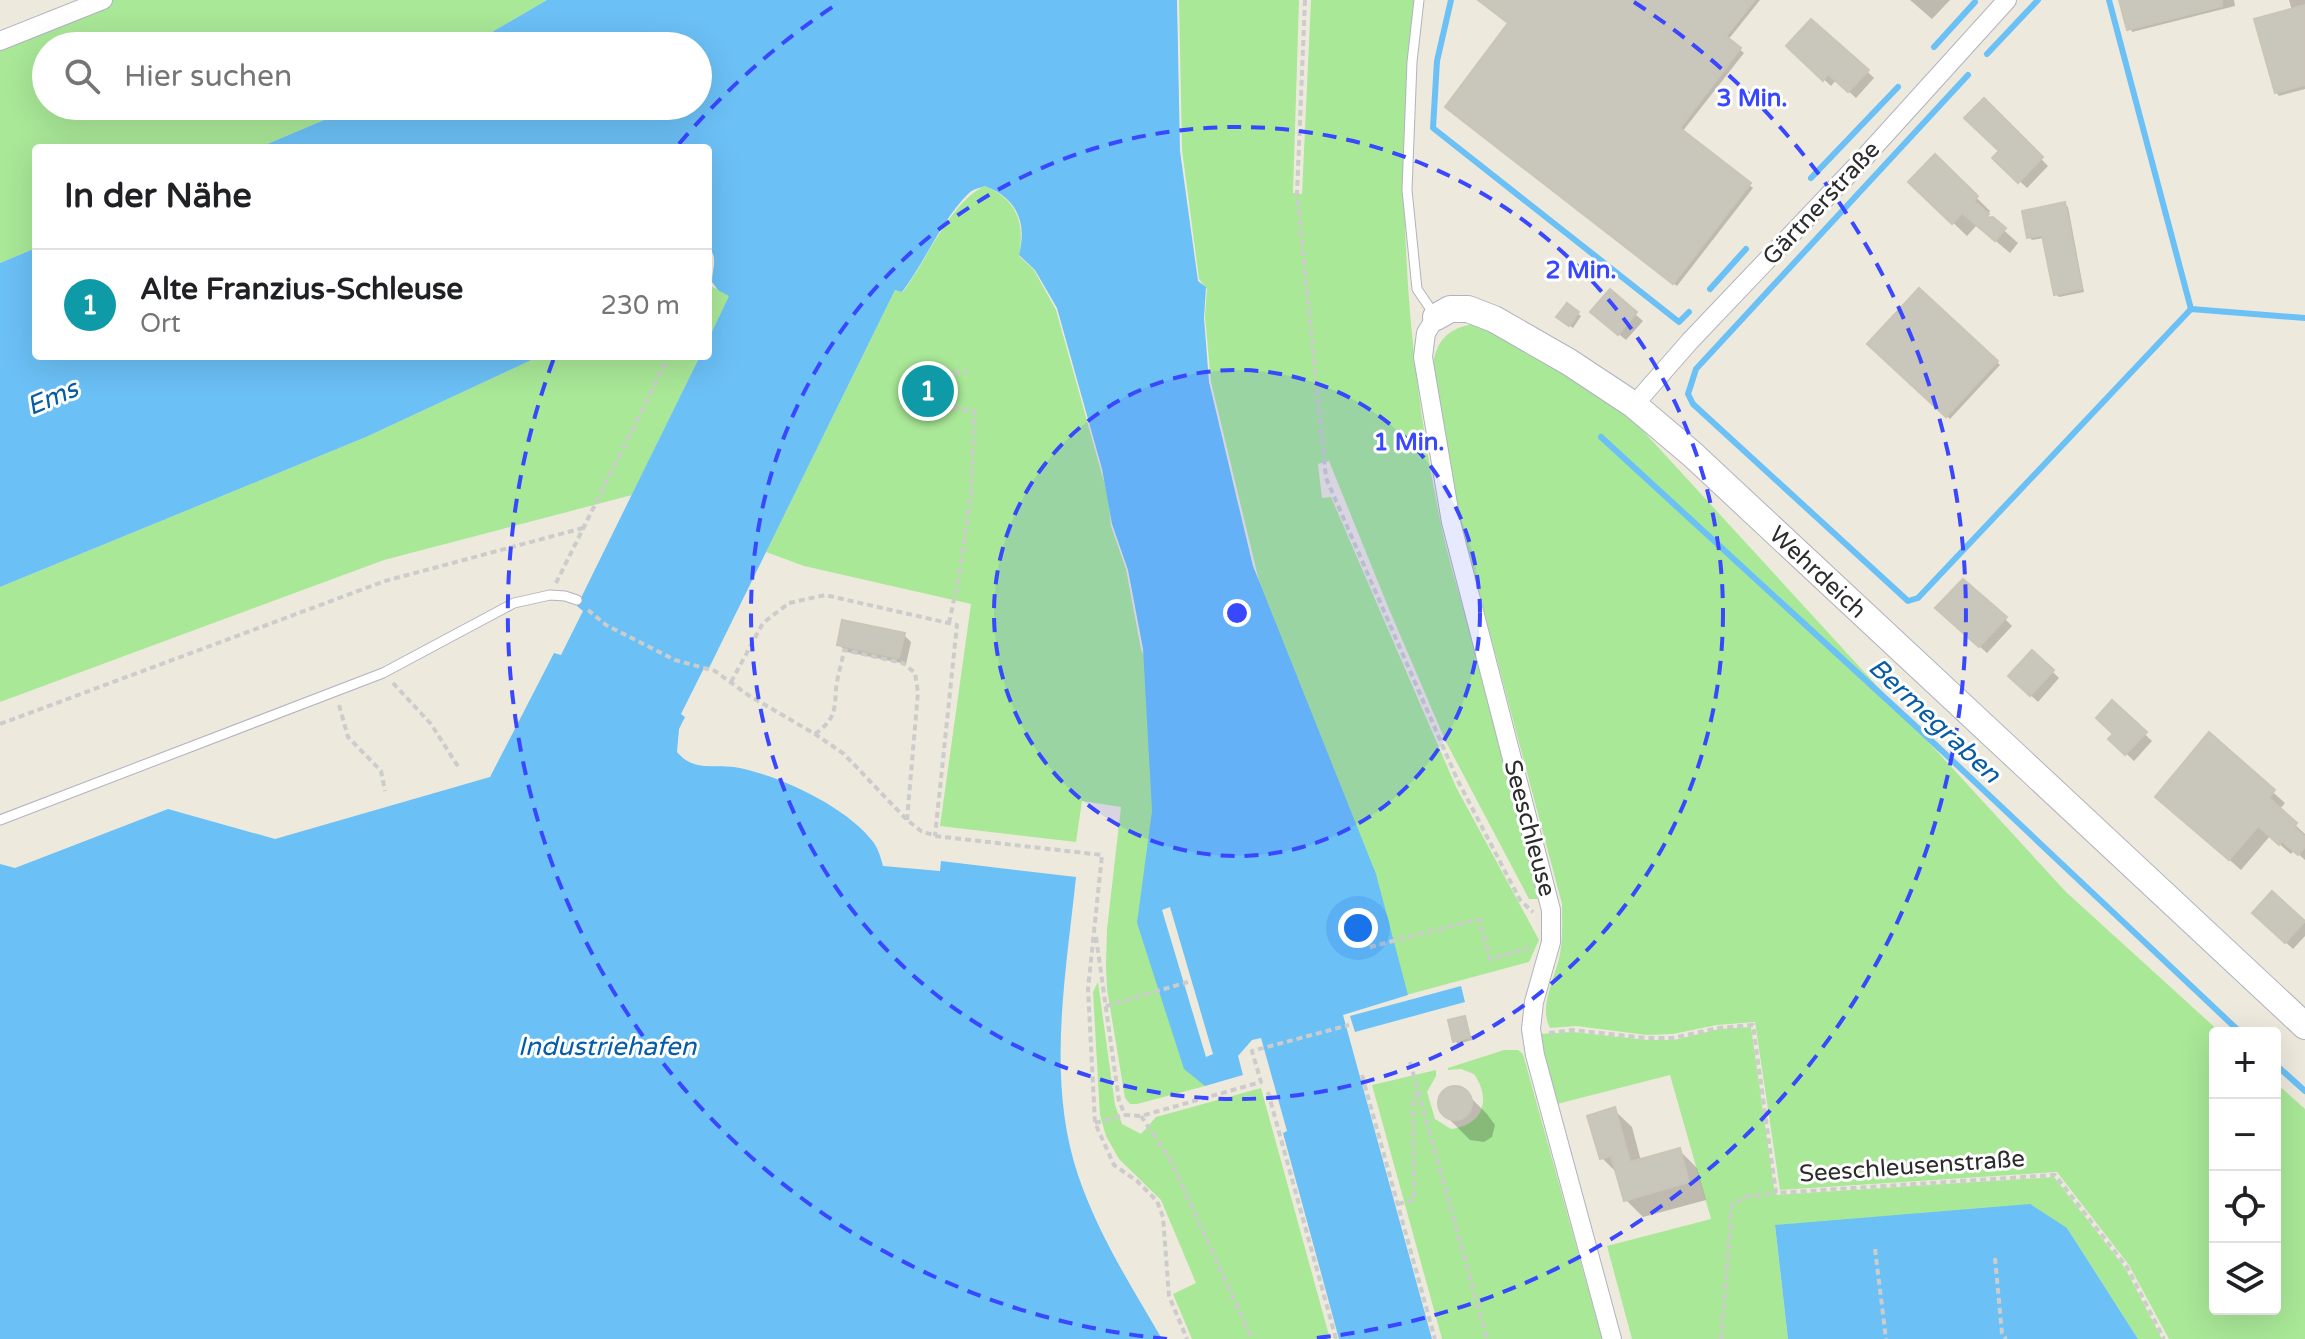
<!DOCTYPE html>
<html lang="de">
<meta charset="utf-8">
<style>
body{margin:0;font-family:"Varela Round",sans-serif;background:#f2f2f2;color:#202124}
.controls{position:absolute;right:24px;bottom:24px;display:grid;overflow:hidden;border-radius:8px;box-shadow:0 8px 32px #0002}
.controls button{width:72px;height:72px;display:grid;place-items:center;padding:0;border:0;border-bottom:2px solid #e0e0e0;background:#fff;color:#202124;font:40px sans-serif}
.you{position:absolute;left:1358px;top:928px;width:28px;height:28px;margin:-20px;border:6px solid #fff;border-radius:50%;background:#1a73e8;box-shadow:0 0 0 12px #1a73e833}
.badge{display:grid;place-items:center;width:52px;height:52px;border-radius:50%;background:#3947ff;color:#fff;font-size:26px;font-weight:700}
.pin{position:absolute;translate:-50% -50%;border:4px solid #fff;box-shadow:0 2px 8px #0006}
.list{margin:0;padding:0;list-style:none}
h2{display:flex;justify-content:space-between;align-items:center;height:104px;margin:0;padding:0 32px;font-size:34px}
h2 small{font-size:26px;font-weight:400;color:#757577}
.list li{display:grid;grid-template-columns:52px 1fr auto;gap:24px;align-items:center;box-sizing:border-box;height:112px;padding:0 32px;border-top:2px solid #e0e0e0}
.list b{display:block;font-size:30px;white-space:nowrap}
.list p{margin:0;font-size:26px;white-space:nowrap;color:#757577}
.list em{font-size:26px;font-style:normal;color:#757577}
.icon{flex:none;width:44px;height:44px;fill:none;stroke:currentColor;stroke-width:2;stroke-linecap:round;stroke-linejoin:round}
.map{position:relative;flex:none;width:2305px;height:1339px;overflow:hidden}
.search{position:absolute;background:#fff;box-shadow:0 8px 32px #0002;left:32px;top:32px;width:680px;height:88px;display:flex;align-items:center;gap:20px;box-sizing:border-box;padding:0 28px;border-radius:44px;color:#757577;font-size:30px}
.panel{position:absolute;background:#fff;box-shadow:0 8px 32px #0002;left:32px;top:144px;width:680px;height:216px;border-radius:8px}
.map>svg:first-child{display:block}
.green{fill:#a9e897}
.water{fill:#6bc0f6}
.pier{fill:#eee9dd}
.shadow{fill:#0003}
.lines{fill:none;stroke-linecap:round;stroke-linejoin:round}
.stream{stroke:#6bc0f6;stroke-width:6}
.building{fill:#c9c7bc;stroke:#cac5b6;stroke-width:2}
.lane-casing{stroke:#b1b2c0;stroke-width:11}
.street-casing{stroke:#b1b2c0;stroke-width:20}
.secondary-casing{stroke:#b1b2c0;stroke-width:28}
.path{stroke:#ccc;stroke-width:4;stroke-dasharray:6 4;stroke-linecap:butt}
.lane{stroke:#fff;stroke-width:9}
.street{stroke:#fff;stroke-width:18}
.secondary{stroke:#fff;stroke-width:26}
.ring{fill:none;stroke:#3947ff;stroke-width:4;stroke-dasharray:14 10}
.labels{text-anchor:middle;stroke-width:6;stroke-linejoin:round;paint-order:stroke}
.street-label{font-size:24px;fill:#2c2c2c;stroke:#fff}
.water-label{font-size:26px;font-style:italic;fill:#065ca6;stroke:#fff}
.centre{fill:#3947ff;stroke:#fff;stroke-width:4}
.ring-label{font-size:24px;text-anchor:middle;font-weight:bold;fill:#3947ff;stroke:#fff;stroke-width:6;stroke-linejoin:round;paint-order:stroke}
</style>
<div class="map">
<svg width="2305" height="1339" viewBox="0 0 2305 1339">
<rect width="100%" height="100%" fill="#eee9dd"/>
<g class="green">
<polygon points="81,0 547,0 468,46 46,46 46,106 357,106 258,148 36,148 36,248 0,263 0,46"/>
<path d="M1179,0h120l-6,193 9,1 9,-194h104c-21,175 -10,351 26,524 8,39 21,78 31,117 23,86 46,171 67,258h-10l-84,-159 -56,-131 -60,-148 -11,3 4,34 9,-1 125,290 83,153 -10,22 -134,36 -96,-251 -88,-365 -6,-66 2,-27 -8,-10 -17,-129z"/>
<path d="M985,186c32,14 40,36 34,70l15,14 22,40 52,186 3,30 15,43 15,80 20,47 -1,244 45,146 -68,18h-7l-5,-6 -18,-109 -1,-23 1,-37 14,-122 -39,-6 -6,41 -136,-16 31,-222 -167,-38 -38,-14 129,-262 8,2c23,-31 48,-91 82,-106z"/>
<polygon points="708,285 730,295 708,340"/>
<path d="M1473,324l22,6 129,80 442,482 155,141h-6v276h60v-227l30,27v230h-136l-40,-74 -72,-93 -277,18 -25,-168 -38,3 -44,9 -26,1 -71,-9 -26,2c-12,-23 6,-51 10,-74 3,-17 2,-33 2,-50l-102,-383 -28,-154c5,-26 14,-38 41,-43z"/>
<polygon points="540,356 700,356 632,495 384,560 0,702 0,587 366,437"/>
<polygon points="1098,982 1115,1105 1122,1124 1141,1134 1156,1117 1261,1088 1330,1339 1192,1339 1173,1294 1196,1283 1161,1200 1119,1159 1106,1136 1100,1115 1093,992"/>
<polygon points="1751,1027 1775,1195 2054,1177 2125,1268 2162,1339 2138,1339 2067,1228 1775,1226 1788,1339 1632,1339 1607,1246 1711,1219 1670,1075 1557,1104 1538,1034 1573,1032 1648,1040 1674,1040 1719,1029"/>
<path d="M1504,1050h14l5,4 79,285h-160l-70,-254 64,-15v6l-9,16 8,27 16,10c32,-4 41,-29 23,-55l-13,-5 -13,1v-2z"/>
</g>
<g class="water">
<path d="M547,0h630l3,151 18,130 8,6 -2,31 5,64 44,184 123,308 32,121 -65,20 89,324h-93l-56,-206 4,-2 -26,-93 -9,2 -14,16 5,19 -38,11 -21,-17 -47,-146 15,-112 -9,-162 -15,-79 -16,-46 -10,-55 -45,-161 -22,-38 -16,-15c8,-32 -1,-56 -34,-69 -5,2 -12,3 -16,7 -27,26 -44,69 -67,99l-7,-2 -187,380h-5l-22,44 4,3 -6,12 -2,23c17,20 35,12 57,15 43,7 114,40 140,76 4,6 7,15 9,23l57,5 1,-10 135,16c-10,97 -30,203 2,298 20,59 53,111 84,164h-1162v-475l15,4 153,-59 107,30 215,-62 64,-124 7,2 22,-44 -6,-5 123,-250h8v-16l21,-44 -11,-6 -6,-8c0,-13 7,-25 -4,-35v-99h-450l99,-42h341v-60h-230z"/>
<polygon points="36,248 36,356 540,356 366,437 0,587 0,263"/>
<polygon points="1461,986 1465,1002 1355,1032 1350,1016"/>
<polygon points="2030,1204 2067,1228 2138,1339 1788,1339 1775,1225"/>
</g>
<polygon class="pier" points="1170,907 1213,1054 1206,1057 1162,910"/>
<g class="shadow">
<polygon points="1480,0 1760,0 1728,40 1744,53 1682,132 1753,188 1677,286 1451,110 1510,23"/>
<polygon points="1910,0 1950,0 1932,19"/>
<polygon points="2121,0 2234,0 2235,6 2132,32"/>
<polygon points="2289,0 2305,0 2305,89 2279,96 2276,92 2292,11"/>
<polygon points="1789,46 1867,71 1874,78 1856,98 1836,80 1831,86"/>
<polygon points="1984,101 2048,166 2027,188 1995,158 2002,151"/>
<polygon points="1935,157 1990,211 1987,215 2018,243 2010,253 1977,225 1967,236 1911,182"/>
<polygon points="2064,204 2068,207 2084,292 2059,297 2056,294 2044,238 2032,240 2029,237"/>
<polygon points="1919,291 2000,365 1950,419 1869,344"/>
<polygon points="1610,292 1643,321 1626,340 1600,319"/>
<polygon points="1567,306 1581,316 1573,328 1562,320"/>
<polygon points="1945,615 2005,619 2012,626 1987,653"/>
<polygon points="904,635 911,642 906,664 847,652 839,645"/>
<polygon points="2052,671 2059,678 2038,702 2018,683"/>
<polygon points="2112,703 2152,741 2134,761 2111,739 2115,734"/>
<polygon points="2209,735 2285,803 2279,810 2305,834 2305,860 2294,850 2291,854 2270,836 2241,870 2169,807"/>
<polygon points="2272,894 2305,923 2305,936 2293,949 2262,920"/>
<polygon points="1464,1018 1472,1040 1458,1044 1455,1041"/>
<polygon points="1451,1089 1463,1090 1487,1114 1495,1125 1492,1137 1484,1142 1470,1140 1446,1116 1440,1108 1441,1098"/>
<polygon points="1614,1110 1632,1127 1641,1161 1679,1150 1697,1168 1706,1200 1643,1217 1626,1200 1619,1175 1602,1158"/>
</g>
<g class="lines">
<g class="stream">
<polyline points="1451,0 1437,61 1433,128 1679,322 1689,312"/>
<polyline points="2109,0 2191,309"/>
<polyline points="1934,47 1975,2"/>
<polyline points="1987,54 2038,0"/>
<polyline points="1968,75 1696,369 1688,394 1693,404 1908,601 1918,598 2191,309 2305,318"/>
<polyline points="1811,178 1898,87"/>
<polyline points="1710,289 1746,249"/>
<polyline points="1601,437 1921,731 2241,1033"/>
<polyline points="2275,1064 2305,1091"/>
</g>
</g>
<g class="building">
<polygon points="1478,0 1755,0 1726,36 1741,48 1680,128 1751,183 1673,284 1445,107 1508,23"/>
<polygon points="2119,0 2222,0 2222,6 2127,30"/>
<polygon points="2305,5 2305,85 2275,93 2254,19"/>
<polygon points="1811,19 1869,70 1848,92 1828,74 1823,81 1786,46"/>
<polygon points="1984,98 2043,157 2018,183 1992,158 1999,151 1964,118"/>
<polygon points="1935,154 1978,196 1974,201 1989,214 1985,218 1993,217 2006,228 1995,241 1962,213 1952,224 1908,182"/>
<polygon points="2065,202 2082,289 2054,295 2042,235 2027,238 2022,211"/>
<polygon points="1919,288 1998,361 1946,417 1867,344"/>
<polygon points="1610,289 1637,312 1618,335 1590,312"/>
<polygon points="1567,303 1579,312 1569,326 1556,317"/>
<polygon points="1963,579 2007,617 1979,647 1935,608"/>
<polygon points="842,620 905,633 899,658 837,645"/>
<polygon points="2032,650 2054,670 2030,696 2008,676"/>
<polygon points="2112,700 2147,732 2125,755 2108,739 2113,734 2096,718"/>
<polygon points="2209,732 2275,790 2269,798 2297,823 2294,827 2305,837 2305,847 2298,855 2282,841 2279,845 2258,826 2229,860 2155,797"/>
<polygon points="2272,891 2305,921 2285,943 2252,913"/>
<polygon points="1465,1016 1470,1037 1453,1042 1448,1020"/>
<circle cx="1455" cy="1103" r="17"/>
<polygon points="1615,1107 1630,1162 1680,1148 1689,1182 1624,1201 1611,1156 1600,1159 1587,1116"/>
</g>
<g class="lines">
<defs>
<g id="lane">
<polyline points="1419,0 1412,62 1407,190 1417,289 1434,314"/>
<polyline points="0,820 383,673 514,603 550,595 565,596 577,600"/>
</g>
<g id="street">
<polyline points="0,41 103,0"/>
<polyline points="1436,317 1426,333 1423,357 1451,522 1551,910 1551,942 1534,1002 1531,1029 1535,1055 1612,1339"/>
<polyline points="1634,405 1690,341 1864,158 2007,0"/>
</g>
<polyline id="secondary" points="1436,317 1450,309 1468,309 1494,319 1569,362 1634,405 1692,454 2305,1026"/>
</defs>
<use href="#lane" class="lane-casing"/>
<use href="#street" class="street-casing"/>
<use href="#secondary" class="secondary-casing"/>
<g class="path">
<polyline points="1305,0 1297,194 1326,478 1458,781 1520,900 1533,912"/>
<polyline points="556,583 669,356"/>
<polyline points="588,610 606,625 675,660 715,671 748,695 815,734 844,754 907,820 921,831 935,836 1102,855 1088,989 1095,1123 1114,1165 1137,1181 1157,1201 1163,1217 1169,1296 1187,1339"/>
<polyline points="949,623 959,576 971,494 974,411 948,407 948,373 967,372"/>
<polyline points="731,682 763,623 789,603 825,595 957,625 935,836"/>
<polyline points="393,683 431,724 459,768"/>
<polyline points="339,705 348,737 381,771 385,791"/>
<polyline points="0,724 385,581 583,528"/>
<path d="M815,734c19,-14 20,-22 21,-45 1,-12 6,-26 8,-39l59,13 12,10 3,19 -11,128"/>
<polyline points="1096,937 1119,1101 1125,1115 1141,1116 1261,1082 1252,1051 1349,1025"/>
<polyline points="1370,947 1479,919 1490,959 1529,948"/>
<polyline points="1106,1006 1188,982"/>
<polyline points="1549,1033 1573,1030 1646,1038 1673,1038 1718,1028 1753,1025 1776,1193 2055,1175 2127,1267 2164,1339"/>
<polyline points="1410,1062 1487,1339"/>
<polyline points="1362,1075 1435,1339"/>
<polyline points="1268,1092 1336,1339"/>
<polyline points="1141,1116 1170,1159 1252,1339"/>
<polyline points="1095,1123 1125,1115"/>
<polyline points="1398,1204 1414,1200 1413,1100 1417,1092"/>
<polyline points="1875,1249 1886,1339"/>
<polyline points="1995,1258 2002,1333 2006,1339"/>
<polyline points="1721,1339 1732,1204 1745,1197 1776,1193"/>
</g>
<use href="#lane" class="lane"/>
<use href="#street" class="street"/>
<use href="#secondary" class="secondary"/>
</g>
<circle cx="1237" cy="613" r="243" fill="#3947ff" fill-opacity=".12"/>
<g class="ring">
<circle cx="1237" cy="613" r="243"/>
<circle cx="1237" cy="613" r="486"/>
<path d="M1167 1339A729 729 0 0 1 554 358M679 144A729 729 0 0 1 840 2M1634 2A729 729 0 0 1 1307 1339"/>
</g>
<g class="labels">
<g class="street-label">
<text transform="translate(1821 203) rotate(-47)" y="8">Gärtnerstraße</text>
<text transform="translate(1818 572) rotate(43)" y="8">Wehrdeich</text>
<text transform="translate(1530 828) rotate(75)" y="8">Seeschleuse</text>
<text transform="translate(1912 1166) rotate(-4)" y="8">Seeschleusenstraße</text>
</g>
<g class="water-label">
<text transform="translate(52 397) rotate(-23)" y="9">Ems</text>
<text transform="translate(1935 720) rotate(43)" y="9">Bermegraben</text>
<text x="607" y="1055">Industriehafen</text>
</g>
</g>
<circle cx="1237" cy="613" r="12" class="centre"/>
<g class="ring-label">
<text x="1752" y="106">3 Min.</text>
<text x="1581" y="278">2 Min.</text>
<text x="1409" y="450">1 Min.</text>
</g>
</svg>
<div class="controls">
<button>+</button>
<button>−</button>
<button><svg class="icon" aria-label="locate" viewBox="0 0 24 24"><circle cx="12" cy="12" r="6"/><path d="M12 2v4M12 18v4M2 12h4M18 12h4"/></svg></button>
<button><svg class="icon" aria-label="layers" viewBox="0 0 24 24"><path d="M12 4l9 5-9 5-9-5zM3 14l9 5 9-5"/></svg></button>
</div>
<div class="you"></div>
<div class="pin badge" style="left:928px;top:391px;background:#0f9aa8">1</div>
<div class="search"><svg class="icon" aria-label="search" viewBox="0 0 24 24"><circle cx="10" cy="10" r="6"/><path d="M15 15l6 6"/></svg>Hier suchen</div>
<section class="panel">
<h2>In der Nähe<small></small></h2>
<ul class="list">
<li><span class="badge" style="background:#0f9aa8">1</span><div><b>Alte Franzius-Schleuse</b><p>Ort</p></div><em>230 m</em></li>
</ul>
</section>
</div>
